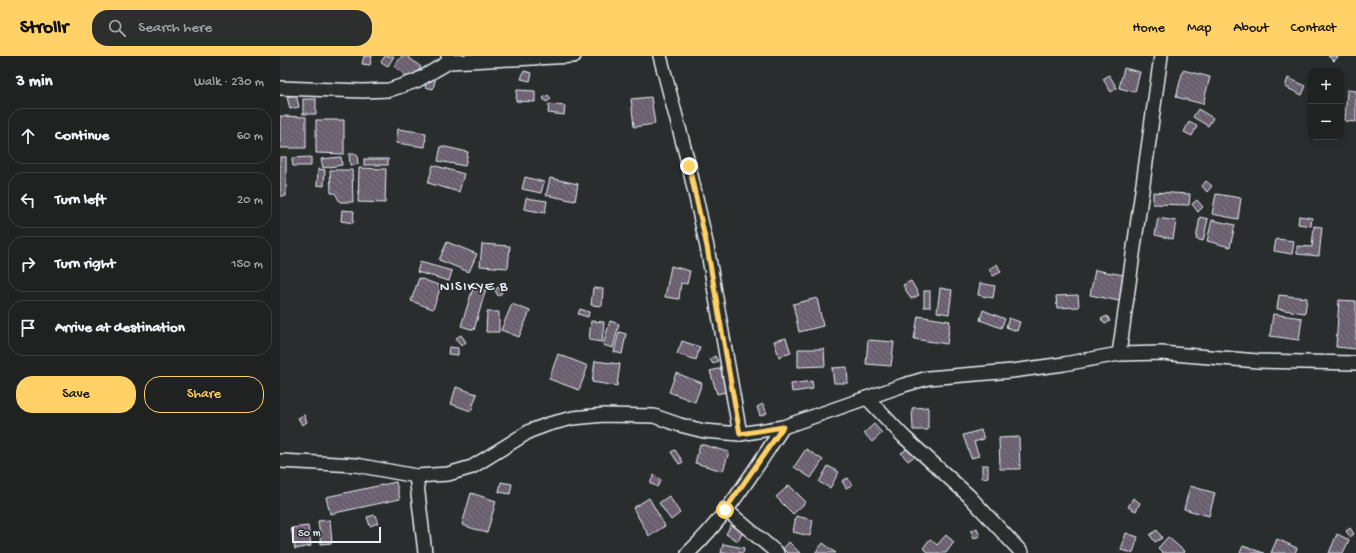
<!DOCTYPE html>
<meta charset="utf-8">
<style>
body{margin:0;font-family:"Gochi Hand",sans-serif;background:#2d2f2f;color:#f1f3f6}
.controls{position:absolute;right:12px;top:12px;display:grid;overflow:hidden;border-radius:8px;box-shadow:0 2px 6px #0003}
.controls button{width:36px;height:36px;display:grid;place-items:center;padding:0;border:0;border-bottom:1px solid #3d3f40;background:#202222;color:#f1f3f6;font:20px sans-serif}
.scale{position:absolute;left:12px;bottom:10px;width:89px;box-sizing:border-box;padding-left:4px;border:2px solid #e8f1f8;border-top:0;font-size:11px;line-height:14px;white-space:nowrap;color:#e8f1f8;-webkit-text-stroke:3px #2a2d2e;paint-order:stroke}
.stop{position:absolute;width:12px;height:12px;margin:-9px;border:3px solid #ffd166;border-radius:50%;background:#fff}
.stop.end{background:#ffd166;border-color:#fff;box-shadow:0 1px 4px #0008}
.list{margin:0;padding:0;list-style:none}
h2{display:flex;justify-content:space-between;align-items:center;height:52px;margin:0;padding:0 16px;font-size:17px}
h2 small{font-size:13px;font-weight:400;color:#a2a4a5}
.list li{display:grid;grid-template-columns:26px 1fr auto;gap:12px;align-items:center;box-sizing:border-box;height:56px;margin:0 8px 8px;padding:0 8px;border:1px solid #3d3f40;border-radius:16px}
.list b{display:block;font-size:15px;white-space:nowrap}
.list em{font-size:13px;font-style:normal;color:#a2a4a5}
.actions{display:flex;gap:8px;padding:12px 16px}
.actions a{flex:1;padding:9px 0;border:1px solid #ffd166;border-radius:16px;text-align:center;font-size:14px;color:#ffd166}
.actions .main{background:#ffd166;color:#111}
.icon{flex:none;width:22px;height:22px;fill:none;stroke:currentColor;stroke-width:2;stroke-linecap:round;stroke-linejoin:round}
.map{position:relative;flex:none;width:1076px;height:497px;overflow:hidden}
header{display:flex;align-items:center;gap:24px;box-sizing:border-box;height:56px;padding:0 20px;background:#ffd166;color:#111}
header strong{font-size:19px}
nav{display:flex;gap:22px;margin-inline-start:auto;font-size:14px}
.search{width:280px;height:36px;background:#2d2f2f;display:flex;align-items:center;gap:10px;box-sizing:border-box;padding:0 14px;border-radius:16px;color:#a2a4a5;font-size:15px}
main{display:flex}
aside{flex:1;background:#202222}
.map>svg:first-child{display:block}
.building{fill:url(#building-back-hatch);stroke:#e8f1f8}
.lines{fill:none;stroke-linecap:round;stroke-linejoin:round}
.minor-casing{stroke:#e8f1f8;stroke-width:16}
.minor{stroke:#2a2d2e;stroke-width:13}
.route{stroke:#ffd166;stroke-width:5}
.labels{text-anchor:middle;stroke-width:3;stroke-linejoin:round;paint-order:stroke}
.neighbourhood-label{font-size:15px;letter-spacing:1px;fill:#e8f1f8;stroke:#2a2d2e}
</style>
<header>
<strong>Strollr</strong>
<div class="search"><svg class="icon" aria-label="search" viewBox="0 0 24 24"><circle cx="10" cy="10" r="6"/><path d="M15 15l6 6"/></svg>Search here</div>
<nav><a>Home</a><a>Map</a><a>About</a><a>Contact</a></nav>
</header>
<main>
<aside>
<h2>3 min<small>Walk · 230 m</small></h2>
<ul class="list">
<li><svg class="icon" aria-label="ahead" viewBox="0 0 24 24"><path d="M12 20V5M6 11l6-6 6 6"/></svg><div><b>Continue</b></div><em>60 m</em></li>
<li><svg class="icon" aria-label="left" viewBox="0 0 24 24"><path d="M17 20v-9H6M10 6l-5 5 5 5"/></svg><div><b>Turn left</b></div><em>20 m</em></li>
<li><svg class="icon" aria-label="right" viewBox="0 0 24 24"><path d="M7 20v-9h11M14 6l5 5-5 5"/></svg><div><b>Turn right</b></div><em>150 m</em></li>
<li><svg class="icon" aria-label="arrive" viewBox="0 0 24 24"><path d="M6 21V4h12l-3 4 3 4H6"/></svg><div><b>Arrive at destination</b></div></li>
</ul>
<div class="actions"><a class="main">Save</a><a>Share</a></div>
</aside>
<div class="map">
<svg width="1076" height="497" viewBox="0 0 1076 497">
<defs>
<pattern id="building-back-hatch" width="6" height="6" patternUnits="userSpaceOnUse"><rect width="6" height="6" fill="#6b5f6e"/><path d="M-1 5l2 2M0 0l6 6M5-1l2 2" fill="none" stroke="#807683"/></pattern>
</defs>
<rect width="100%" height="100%" fill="#2a2d2e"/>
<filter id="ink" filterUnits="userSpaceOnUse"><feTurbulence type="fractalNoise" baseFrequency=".025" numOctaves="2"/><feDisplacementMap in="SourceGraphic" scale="8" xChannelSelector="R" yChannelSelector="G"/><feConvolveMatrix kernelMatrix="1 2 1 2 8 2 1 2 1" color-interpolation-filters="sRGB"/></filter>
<g filter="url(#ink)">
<g class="building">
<polygon points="84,0 92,0 90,9 82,8"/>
<polygon points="105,0 114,0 108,10 101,6"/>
<polygon points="122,0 127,0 141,11 131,24 114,10"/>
<polygon points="1048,0 1059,0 1054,5"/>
<polygon points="844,12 860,16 855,36 839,32"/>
<polygon points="903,14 930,21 923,48 896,41"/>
<polygon points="244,15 252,17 250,25 241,23"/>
<polygon points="149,19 156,21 153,33 145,31"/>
<polygon points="829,19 837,32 831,36 823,23"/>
<polygon points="1008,22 1026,30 1022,39 1005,31"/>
<polygon points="237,34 255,35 255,46 236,45"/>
<polygon points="1067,34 1076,35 1076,66 1065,65"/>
<polygon points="16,38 19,51 10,53 7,41"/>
<polygon points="268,39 271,43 266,46 263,42"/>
<polygon points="371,41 375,68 354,71 351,43"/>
<rect x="23" y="43" width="13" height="15"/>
<polygon points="269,48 285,50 284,59 268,57"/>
<polygon points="918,53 933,62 928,70 913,61"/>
<polygon points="0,60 26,61 26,92 0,92"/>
<polygon points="36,64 64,64 64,98 36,97"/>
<polygon points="909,66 917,70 912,80 904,76"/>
<polygon points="118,73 146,77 145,91 116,87"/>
<polygon points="161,90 188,96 185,110 158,105"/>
<polygon points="69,98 77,98 78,108 70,109"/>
<rect x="0" y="101" width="6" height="39"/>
<polygon points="31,101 31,110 13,110 12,102"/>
<polygon points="61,101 62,109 43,112 41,103"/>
<rect x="84" y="103" width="24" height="6"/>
<polygon points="153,109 184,118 179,136 148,127"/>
<polygon points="79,112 106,113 105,147 78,146"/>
<polygon points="38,113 45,114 44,130 37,129"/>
<polygon points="50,114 72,114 73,146 60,146 55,137 51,137"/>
<polygon points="245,121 264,126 261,137 242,133"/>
<polygon points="270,122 298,128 295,145 266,139"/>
<polygon points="926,125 932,130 927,136 922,130"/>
<polygon points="873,136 910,138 909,149 873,148"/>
<polygon points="936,138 961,142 958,163 932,158"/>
<polygon points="246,142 267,145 265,157 244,153"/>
<polygon points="917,144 923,151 918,156 912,148"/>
<polygon points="62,154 74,155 73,167 61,165"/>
<polygon points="1019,160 1032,162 1031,170 1018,168"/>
<polygon points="920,161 928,163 923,185 916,183"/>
<polygon points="878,162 896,165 893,183 875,179"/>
<polygon points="932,164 955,169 950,191 927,185"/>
<polygon points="1034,170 1042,171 1039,200 1017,198 1017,190 1032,191"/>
<polygon points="996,183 1014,185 1012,198 994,195"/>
<polygon points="167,186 197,198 189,216 159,204"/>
<polygon points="202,188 230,190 228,212 200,210"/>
<polygon points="140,206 172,215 169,225 137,216"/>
<polygon points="717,208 721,216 713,220 709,213"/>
<polygon points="391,210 410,215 407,228 401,227 399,243 385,241"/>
<polygon points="815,214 844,219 839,245 810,239"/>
<polygon points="139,222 161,230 153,253 131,245"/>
<polygon points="631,225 639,239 631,243 623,229"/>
<polygon points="195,226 207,229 194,274 181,270"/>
<polygon points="700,227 715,230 713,242 698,239"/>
<polygon points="218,231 222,237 218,240 215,234"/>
<polygon points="313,232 323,233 322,250 311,249"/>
<polygon points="660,232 672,234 669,258 657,256"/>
<rect x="644" y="235" width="6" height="16"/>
<polygon points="798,239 799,251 777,252 776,240"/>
<polygon points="999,239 1027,242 1025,257 997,253"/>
<polygon points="537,242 543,270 519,276 513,248"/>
<polygon points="1059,244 1076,245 1076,293 1056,291"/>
<polygon points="232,248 250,255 239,281 221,274"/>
<polygon points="300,253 309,256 308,261 298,258"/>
<polygon points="703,254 725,263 721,272 700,264"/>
<polygon points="207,256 219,256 219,276 206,276"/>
<polygon points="993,258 1022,262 1019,284 990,280"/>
<polygon points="638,260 670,265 667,288 634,283"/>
<polygon points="827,260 830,265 825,268 821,263"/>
<polygon points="729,262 740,266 737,275 726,271"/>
<polygon points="311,265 324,266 322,286 309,284"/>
<polygon points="330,265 339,268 333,292 323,289"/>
<polygon points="339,276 346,278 342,298 334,296"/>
<polygon points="181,279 186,286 181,290 176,282"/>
<polygon points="506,282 511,297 499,301 494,285"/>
<polygon points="588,284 614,286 611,310 586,308"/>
<polygon points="402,285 420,291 416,304 397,298"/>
<polygon points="169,291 178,292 178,299 168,298"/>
<polygon points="518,293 544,293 545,310 518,311"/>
<polygon points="278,298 308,310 299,334 269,323"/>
<polygon points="435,300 438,305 433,308 430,303"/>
<polygon points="315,305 340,308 337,330 312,326"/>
<polygon points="567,311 568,327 554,327 552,312"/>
<polygon points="442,312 449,335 437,338 430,315"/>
<polygon points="396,317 422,327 415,346 389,336"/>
<polygon points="532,325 533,333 512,336 511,328"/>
<polygon points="176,331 197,338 191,355 171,348"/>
<polygon points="483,348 487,357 480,360 477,351"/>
<polygon points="648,351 648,374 633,374 632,352"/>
<polygon points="24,359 27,366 22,369 18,362"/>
<polygon points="594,368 602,377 592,386 584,377"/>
<polygon points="701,374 704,383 694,386 699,400 691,402 683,379"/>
<polygon points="739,381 740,413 720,413 719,382"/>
<polygon points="420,388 449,396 443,415 415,407"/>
<polygon points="630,391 636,399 628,405 621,397"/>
<polygon points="526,393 543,404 531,422 514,411"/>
<polygon points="395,394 403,406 399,408 391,396"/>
<polygon points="702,409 708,409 708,421 702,422"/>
<polygon points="548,410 559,416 550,432 539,426"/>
<polygon points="374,419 381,424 377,431 370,427"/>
<polygon points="568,422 572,429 566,432 562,425"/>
<polygon points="116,426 120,443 50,458 46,441"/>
<polygon points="221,426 232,428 230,438 219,436"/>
<polygon points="509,429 526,446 513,458 496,441"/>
<polygon points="910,430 935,437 929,460 904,453"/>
<polygon points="191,437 216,445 207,477 182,469"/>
<polygon points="389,440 400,457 391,464 379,447"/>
<polygon points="369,442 385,470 369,480 353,452"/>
<polygon points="853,442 860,447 856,455 848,451"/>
<polygon points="95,459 98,467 90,470 87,461"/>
<polygon points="516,460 533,464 530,480 513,476"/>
<polygon points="50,464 52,487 41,488 38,465"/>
<polygon points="451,469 463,476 458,485 446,478"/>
<polygon points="28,470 31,490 15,493 11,472"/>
<polygon points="697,472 700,480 694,482 691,475"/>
<polygon points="1070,472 1074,478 1070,481 1066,475"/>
<polygon points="877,474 882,482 875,486 870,479"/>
<polygon points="846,477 858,481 853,497 841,494"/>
<polygon points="1057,478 1069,484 1063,497 1049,497"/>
<polygon points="666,479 674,486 666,497 649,497 643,492 650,483 657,489"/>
<polygon points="888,481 905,496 904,497 883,497 878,492"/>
<polygon points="997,483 1017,492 1015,497 991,497"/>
<polygon points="509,486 520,497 507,497 503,493"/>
<polygon points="543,487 556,497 535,497"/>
<polygon points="443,488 464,492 463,497 441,497"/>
<polygon points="963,490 984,497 960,497"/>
</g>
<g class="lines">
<defs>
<g id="minor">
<polyline points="380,0 409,110 427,191 460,378"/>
<polyline points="169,6 294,0"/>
<polyline points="0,32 83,35 109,34 136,25 169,6 168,0"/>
<polyline points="839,298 881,0"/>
<polyline points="587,342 623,380 688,439 742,497"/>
<polyline points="0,405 76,409 136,420 168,418 192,411 250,375 269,368 293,362 324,359 374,360 400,369 424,375 460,378 503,371 624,329 648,322 732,315 784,308 839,298 881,297 978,305 1076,307"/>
<polyline points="136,420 145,497"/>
<polyline points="445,453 497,497"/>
<path d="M408,497c37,-34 67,-84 95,-126"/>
</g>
</defs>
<use href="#minor" class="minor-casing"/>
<use href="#minor" class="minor"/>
</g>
</g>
<g class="lines" filter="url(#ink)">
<polyline class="route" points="409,110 427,191 460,378 503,371 445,454"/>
</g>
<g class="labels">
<g class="neighbourhood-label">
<text x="194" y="234">NISIKYE B</text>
</g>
</g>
</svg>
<div class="controls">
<button>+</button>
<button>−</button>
</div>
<div class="scale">50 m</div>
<div class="stop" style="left:445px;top:454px"></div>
<div class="stop end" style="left:409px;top:110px"></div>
</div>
</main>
